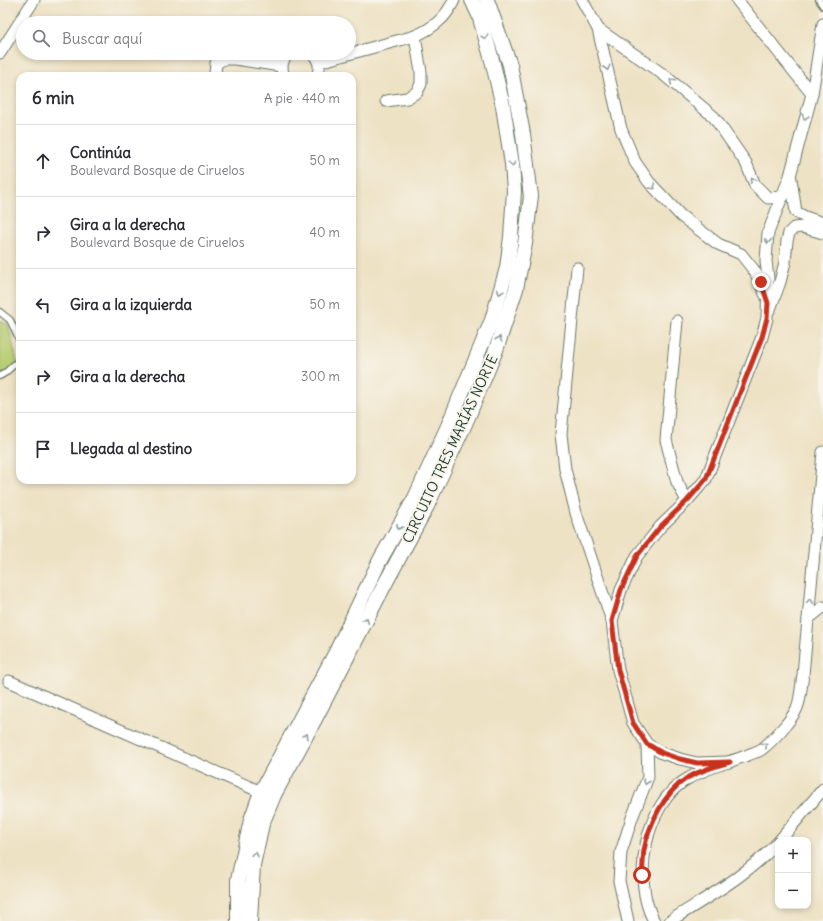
<!DOCTYPE html>
<html lang="es">
<meta charset="utf-8">
<style>
body{margin:0;font-family:Delius,sans-serif;background:#f7f7f7;color:#2b2b33}
.controls{position:absolute;right:12px;bottom:12px;display:grid;overflow:hidden;border-radius:8px;box-shadow:0 2px 6px #0003}
.controls button{width:36px;height:36px;display:grid;place-items:center;padding:0;border:0;border-bottom:1px solid #e1e1e2;background:#fff;color:#2b2b33;font:20px sans-serif}
.stop{position:absolute;width:12px;height:12px;margin:-9px;border:3px solid #c8321e;border-radius:50%;background:#fff}
.stop.end{background:#c8321e;border-color:#fff;box-shadow:0 1px 4px #0008}
.list{margin:0;padding:0;list-style:none}
h2{display:flex;justify-content:space-between;align-items:center;height:52px;margin:0;padding:0 16px;font-size:17px}
h2 small{font-size:13px;font-weight:400;color:#7c7c81}
.list li{display:grid;grid-template-columns:26px 1fr auto;gap:12px;align-items:center;box-sizing:border-box;height:72px;padding:0 16px;border-top:1px solid #e1e1e2}
.list b{display:block;font-size:15px;white-space:nowrap}
.list p{margin:0;font-size:13px;white-space:nowrap;color:#7c7c81}
.list em{font-size:13px;font-style:normal;color:#7c7c81}
.icon{flex:none;width:22px;height:22px;fill:none;stroke:currentColor;stroke-width:2;stroke-linecap:round;stroke-linejoin:round}
.map{position:relative;flex:none;width:823px;height:921px;overflow:hidden}
.search{position:absolute;background:#fff;box-shadow:0 2px 6px #0003;left:16px;top:16px;width:340px;height:44px;display:flex;align-items:center;gap:10px;box-sizing:border-box;padding:0 14px;border-radius:22px;color:#7c7c81;font-size:15px}
.panel{position:absolute;background:#fff;box-shadow:0 2px 6px #0003;left:16px;top:72px;width:340px;height:412px;border-radius:12px}
.map>svg:first-child{display:block}
.green{fill:#b8cd71;stroke:#6c8552}
.lines{fill:none;stroke-linecap:round;stroke-linejoin:round}
.service-casing{stroke:#677766;stroke-width:8}
.minor-casing{stroke:#677766;stroke-width:13}
.tertiary-casing{stroke:#677766;stroke-width:16}
.service{stroke:#fff;stroke-width:5.5}
.minor{stroke:#fff;stroke-width:11}
.tertiary{stroke:#fff;stroke-width:14}
.oneway{stroke:#8f9e9a}
.route{stroke:#c8321e;stroke-width:5}
.labels{text-anchor:middle;stroke-width:3.5;stroke-linejoin:round;paint-order:stroke}
.street-label{font-size:14px;fill:#1f3d34;stroke:#f7f3e8}
</style>
<div class="map">
<svg width="823" height="921" viewBox="0 0 823 921">
<rect width="100%" height="100%" fill="#f7f3e8"/>
<filter id="ink" filterUnits="userSpaceOnUse"><feTurbulence type="fractalNoise" baseFrequency=".025" numOctaves="2"/><feDisplacementMap in="SourceGraphic" scale="8" xChannelSelector="R" yChannelSelector="G"/><feConvolveMatrix kernelMatrix="1 2 1 2 8 2 1 2 1" color-interpolation-filters="sRGB"/></filter>
<filter id="wash" filterUnits="userSpaceOnUse"><feTurbulence type="fractalNoise" baseFrequency=".012" numOctaves="4" result="noise"/><feDisplacementMap in="SourceGraphic" scale="16" xChannelSelector="R" yChannelSelector="G"/><feGaussianBlur stdDeviation="0.9" result="paint"/><feColorMatrix in="noise" values="0 0 0 0 0 0 0 0 0 0 0 0 0 0 0 0 0 1.4 0 .05"/><feComposite in="paint" operator="in"/></filter>
<g filter="url(#wash)">
<rect width="100%" height="100%" fill="#eee2c4"/>
<polygon class="green" points="0,320 8,324 18,366 0,377"/>
</g>
<g filter="url(#ink)">
<g class="lines">
<defs>
<g id="service">
<polyline points="819,0 823,6"/>
<polyline points="0,312 10,320 20,341"/>
<polyline points="0,376 5,373 19,360 20,347"/>
</g>
<g id="minor">
<polyline points="582,0 598,29 621,129 635,162 649,182 681,216 718,244 741,254 753,269 761,282 765,294"/>
<polyline points="737,0 812,94"/>
<polyline points="598,29 664,75 714,117 746,163 755,185 768,198 783,197"/>
<polyline points="0,53 34,0"/>
<path d="M312,53c7,6 9,15 5,23"/>
<path d="M319,62l96,-26c18,-8 31,-18 39,-36"/>
<polyline points="216,76 215,74 216,63 224,59 235,59 281,66"/>
<path d="M284,76c-4,-9 -2,-15 4,-23"/>
<polyline points="386,101 407,98 417,92 421,84 421,72 415,36"/>
<polyline points="791,179 796,212 805,217 823,223"/>
<polyline points="577,268 561,434 565,469 576,513 612,621"/>
<polyline points="770,309 780,282 785,262 787,241 789,233 794,228 802,227 823,233"/>
<polyline points="677,321 666,440 677,482 687,501"/>
<polyline points="808,619 823,607"/>
<polyline points="9,681 261,792"/>
<polyline points="730,762 697,763 680,759 662,753 647,744 633,723 626,698 618,670 612,621 621,590 637,556 660,527 687,501 706,479 762,337 767,318 768,278 766,261 768,233 790,176 812,94 823,24"/>
<polyline points="780,840 823,789"/>
<polyline points="628,921 619,881 621,852 632,818 648,777 647,744"/>
<path d="M654,921c-23,-41 -9,-120 35,-143 18,-11 39,-15 59,-23 4,-2 10,-3 14,-6 10,-8 30,-29 35,-41 4,-10 4,-22 6,-33l20,-223"/>
<path d="M670,921c37,-24 78,-46 108,-79"/>
</g>
<g id="tertiary">
<polyline points="238,921 238,880 251,820 261,792 336,652 380,560 415,498 448,426 492,320 507,268 511,237 514,191 512,164 503,106 492,60 479,15 472,0"/>
<polyline points="250,921 253,865 262,824 274,795 315,719 386,582 427,506 465,424 496,350 516,289 525,244 531,196 523,134 510,65 487,0"/>
</g>
</defs>
<use href="#service" class="service-casing"/>
<use href="#minor" class="minor-casing"/>
<use href="#tertiary" class="tertiary-casing"/>
<use href="#service" class="service"/>
<use href="#minor" class="minor"/>
<use href="#tertiary" class="tertiary"/>
</g>
<defs><path id="oneway-chevron" d="M-2-3.5L2.5 0L-2 3.5" fill="none" stroke-width="1.6" stroke-linecap="round" stroke-linejoin="round"/></defs>
<g class="oneway">
<use href="#oneway-chevron" transform="translate(485 37) rotate(73)"/>
<use href="#oneway-chevron" transform="translate(607 68) rotate(77)"/>
<use href="#oneway-chevron" transform="translate(672 81) rotate(-140)"/>
<use href="#oneway-chevron" transform="translate(805 117) rotate(106)"/>
<use href="#oneway-chevron" transform="translate(512 164) rotate(84)"/>
<use href="#oneway-chevron" transform="translate(753 180) rotate(-115)"/>
<use href="#oneway-chevron" transform="translate(653 187) rotate(47)"/>
<use href="#oneway-chevron" transform="translate(768 241) rotate(95)"/>
<use href="#oneway-chevron" transform="translate(500 292) rotate(106)"/>
<use href="#oneway-chevron" transform="translate(499 339) rotate(-71)"/>
<use href="#oneway-chevron" transform="translate(399 527) rotate(119)"/>
<use href="#oneway-chevron" transform="translate(810 601) rotate(-85)"/>
<use href="#oneway-chevron" transform="translate(366 620) rotate(-63)"/>
<use href="#oneway-chevron" transform="translate(306 736) rotate(-60)"/>
<use href="#oneway-chevron" transform="translate(765 745) rotate(-41)"/>
<use href="#oneway-chevron" transform="translate(646 782) rotate(109)"/>
<use href="#oneway-chevron" transform="translate(255 854) rotate(-78)"/>
</g>
</g>
<g class="lines" filter="url(#ink)">
<path class="route" d="M642,875c1,-8 1,-17 2,-25 5,-26 20,-57 43,-72 14,-8 28,-12 43,-16l-33,1 -17,-4 -18,-6 -15,-9 -14,-21 -15,-53 -6,-49 9,-31 16,-34 23,-29 27,-26 19,-22 56,-142 5,-19 1,-15 -7,-21"/>
</g>
<g class="labels">
<g class="street-label">
<text transform="translate(450 449) rotate(-65)" y="5">CIRCUITO TRES MARÍAS NORTE</text>
</g>
</g>
</svg>
<div class="controls">
<button>+</button>
<button>−</button>
</div>
<div class="stop" style="left:642px;top:875px"></div>
<div class="stop end" style="left:761px;top:282px"></div>
<div class="search"><svg class="icon" aria-label="search" viewBox="0 0 24 24"><circle cx="10" cy="10" r="6"/><path d="M15 15l6 6"/></svg>Buscar aquí</div>
<section class="panel">
<h2>6 min<small>A pie · 440 m</small></h2>
<ul class="list">
<li><svg class="icon" aria-label="ahead" viewBox="0 0 24 24"><path d="M12 20V5M6 11l6-6 6 6"/></svg><div><b>Continúa</b><p>Boulevard Bosque de Ciruelos</p></div><em>50 m</em></li>
<li><svg class="icon" aria-label="right" viewBox="0 0 24 24"><path d="M7 20v-9h11M14 6l5 5-5 5"/></svg><div><b>Gira a la derecha</b><p>Boulevard Bosque de Ciruelos</p></div><em>40 m</em></li>
<li><svg class="icon" aria-label="left" viewBox="0 0 24 24"><path d="M17 20v-9H6M10 6l-5 5 5 5"/></svg><div><b>Gira a la izquierda</b></div><em>50 m</em></li>
<li><svg class="icon" aria-label="right" viewBox="0 0 24 24"><path d="M7 20v-9h11M14 6l5 5-5 5"/></svg><div><b>Gira a la derecha</b></div><em>300 m</em></li>
<li><svg class="icon" aria-label="arrive" viewBox="0 0 24 24"><path d="M6 21V4h12l-3 4 3 4H6"/></svg><div><b>Llegada al destino</b></div></li>
</ul>
</section>
</div>
